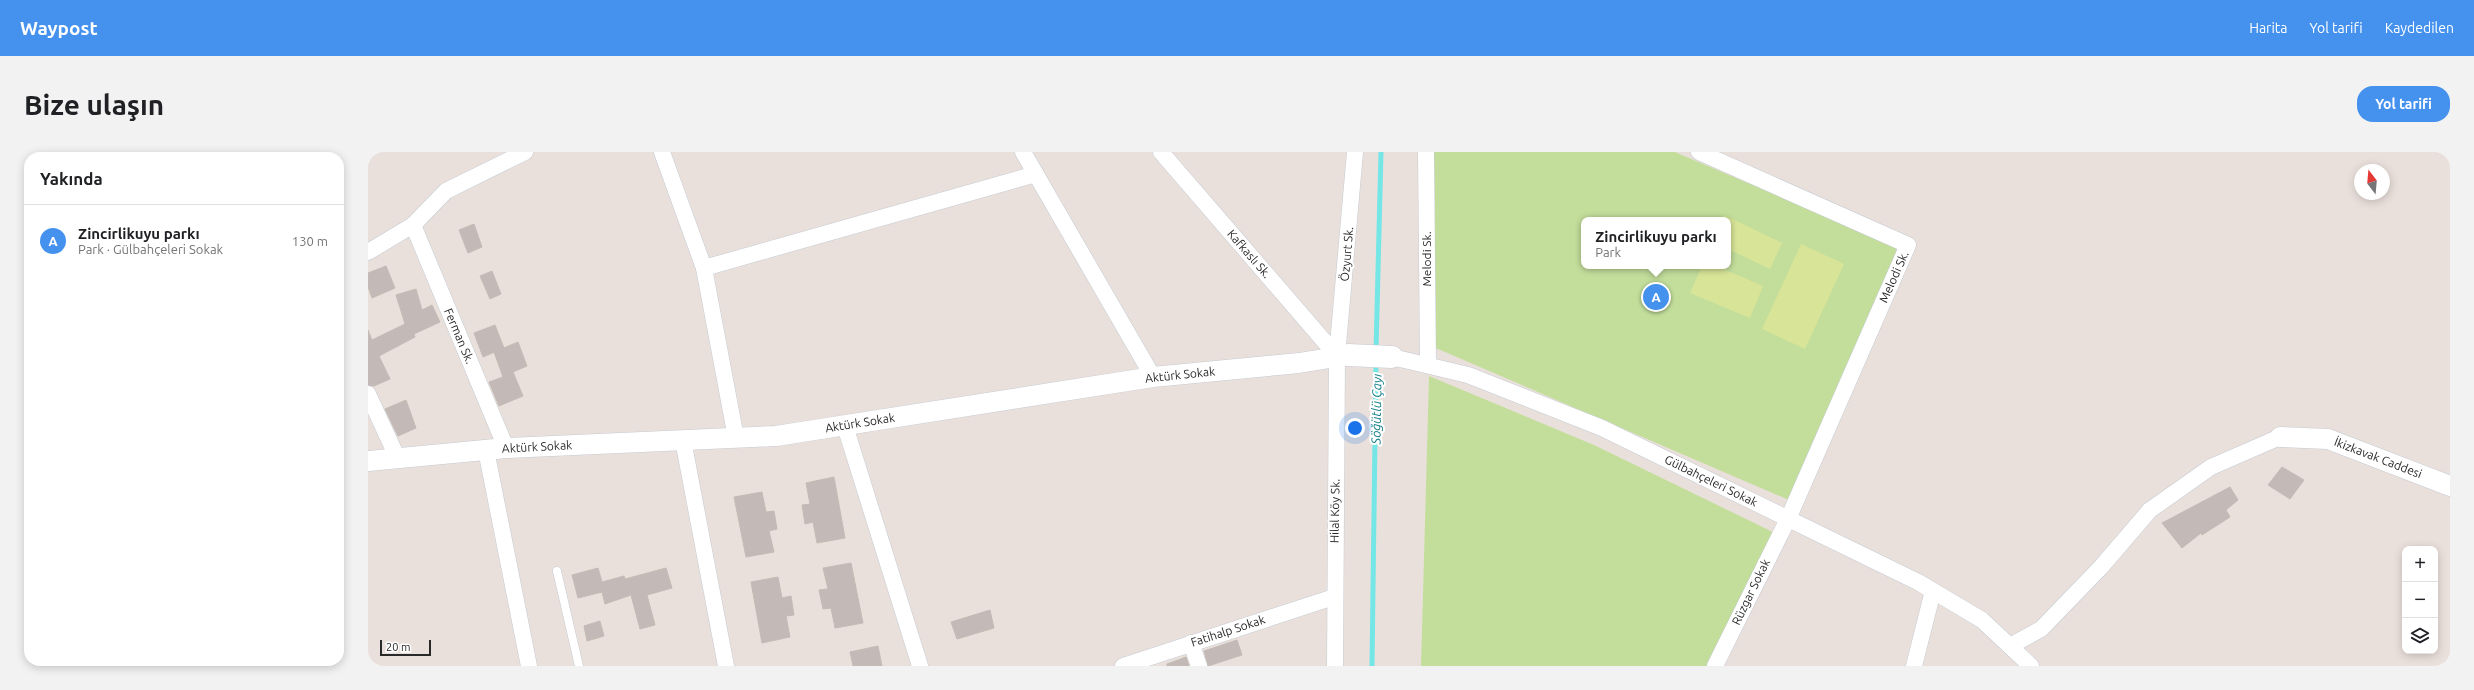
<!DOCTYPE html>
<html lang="tr">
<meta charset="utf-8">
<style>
body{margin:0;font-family:Ubuntu,sans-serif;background:#f2f2f2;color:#202124}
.controls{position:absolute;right:12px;bottom:12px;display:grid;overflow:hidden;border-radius:8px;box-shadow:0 2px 10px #0003}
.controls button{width:36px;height:36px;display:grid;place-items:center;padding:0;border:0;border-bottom:1px solid #e0e0e0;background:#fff;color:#202124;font:20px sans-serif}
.compass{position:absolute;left:1986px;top:12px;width:36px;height:36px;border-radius:50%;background:#fff;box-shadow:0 2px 10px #0003;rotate:344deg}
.scale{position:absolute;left:12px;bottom:10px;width:51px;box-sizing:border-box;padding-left:4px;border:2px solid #292929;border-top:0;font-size:11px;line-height:14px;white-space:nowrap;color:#292929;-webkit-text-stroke:3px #fff;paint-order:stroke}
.you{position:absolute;left:987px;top:276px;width:14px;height:14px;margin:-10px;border:3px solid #fff;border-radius:50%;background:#1a73e8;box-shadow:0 0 0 6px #1a73e833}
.badge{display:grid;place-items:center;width:26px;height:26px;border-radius:50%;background:#4491ee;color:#fff;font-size:13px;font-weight:700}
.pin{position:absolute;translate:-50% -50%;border:2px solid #fff;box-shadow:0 1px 4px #0006}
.popup{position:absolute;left:1213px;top:65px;width:150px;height:52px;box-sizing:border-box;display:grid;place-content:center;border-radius:8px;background:#fff;filter:drop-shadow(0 1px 3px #0005);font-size:13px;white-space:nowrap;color:#757577}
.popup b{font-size:15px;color:#202124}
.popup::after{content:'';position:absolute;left:50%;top:100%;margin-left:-8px;border:8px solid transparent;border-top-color:#fff}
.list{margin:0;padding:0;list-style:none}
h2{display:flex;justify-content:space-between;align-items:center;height:52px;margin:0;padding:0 16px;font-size:17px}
h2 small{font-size:13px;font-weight:400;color:#757577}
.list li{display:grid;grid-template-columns:26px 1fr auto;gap:12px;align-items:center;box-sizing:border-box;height:72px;padding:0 16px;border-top:1px solid #e0e0e0}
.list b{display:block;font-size:15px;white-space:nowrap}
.list p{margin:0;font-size:13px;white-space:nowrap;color:#757577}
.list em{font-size:13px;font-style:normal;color:#757577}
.icon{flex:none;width:22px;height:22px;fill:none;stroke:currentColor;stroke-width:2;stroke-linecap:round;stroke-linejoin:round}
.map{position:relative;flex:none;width:2082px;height:514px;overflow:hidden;border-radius:16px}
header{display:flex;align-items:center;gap:24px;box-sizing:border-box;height:56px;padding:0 20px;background:#4491ee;color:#fff}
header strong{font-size:19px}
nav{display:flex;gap:22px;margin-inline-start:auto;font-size:14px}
.intro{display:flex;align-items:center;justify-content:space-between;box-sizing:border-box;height:96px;padding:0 24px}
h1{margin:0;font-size:28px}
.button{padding:10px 18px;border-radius:16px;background:#4491ee;color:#fff;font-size:14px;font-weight:700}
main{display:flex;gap:24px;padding:0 24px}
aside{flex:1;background:#fff;border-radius:16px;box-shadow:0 2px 10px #0003}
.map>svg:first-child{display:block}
.green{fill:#c3de9b;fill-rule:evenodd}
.pitch{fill:#d8e497}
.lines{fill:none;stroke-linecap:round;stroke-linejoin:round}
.stream{stroke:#74e6e6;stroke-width:5}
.building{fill:#c3bab8;stroke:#c5bbb5}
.service-casing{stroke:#c4cad2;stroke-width:9}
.minor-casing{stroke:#c4cad2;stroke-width:17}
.tertiary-casing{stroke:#c4cad2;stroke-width:21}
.secondary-casing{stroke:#c4cad2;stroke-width:23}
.service{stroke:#fff;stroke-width:8}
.minor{stroke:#fff;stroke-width:16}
.tertiary{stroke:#fff;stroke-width:20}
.secondary{stroke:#fff;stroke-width:22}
.labels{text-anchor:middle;stroke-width:4;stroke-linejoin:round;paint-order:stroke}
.street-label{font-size:12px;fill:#292929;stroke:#fff}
.water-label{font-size:13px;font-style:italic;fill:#15808a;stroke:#fff}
</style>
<header>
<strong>Waypost</strong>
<nav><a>Harita</a><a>Yol tarifi</a><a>Kaydedilen</a></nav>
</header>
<div class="intro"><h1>Bize ulaşın</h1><a class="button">Yol tarifi</a></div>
<main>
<aside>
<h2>Yakında<small></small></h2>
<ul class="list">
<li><span class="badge">A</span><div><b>Zincirlikuyu parkı</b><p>Park · Gülbahçeleri Sokak</p></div><em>130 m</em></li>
</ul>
</aside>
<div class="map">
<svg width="2082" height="514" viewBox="0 0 2082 514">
<rect width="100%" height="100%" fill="#eae0db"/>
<g class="green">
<path d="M1066,0h241l227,97 -113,251 -358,-154zM1216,68h144v46h-144z"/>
<polygon points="1061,224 1226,293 1411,383 1354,514 1053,514"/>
</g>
<g class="pitch">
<polygon points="1356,63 1414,91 1402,117 1360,97 1360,68 1354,68"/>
<polygon points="1433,92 1476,112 1437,197 1394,177"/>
<polygon points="1334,114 1348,114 1395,134 1382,166 1322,141"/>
</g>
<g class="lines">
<g class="stream">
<polyline points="1008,199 1013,0"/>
<polyline points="1004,514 1008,209"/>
</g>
</g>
<g class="building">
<polygon points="106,72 114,95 100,101 91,78"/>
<polygon points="18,114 27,136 4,146 0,135 0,121"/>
<polygon points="124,119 133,142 122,147 112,124"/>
<polygon points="48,137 54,158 64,153 72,170 46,182 47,185 11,204 22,227 6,234 0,233 0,178 4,188 37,172 28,143"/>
<polygon points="127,173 136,196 115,205 106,181"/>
<polygon points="150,190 159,214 145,220 155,244 131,254 121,230 135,225 126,200"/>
<polygon points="38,248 48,276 30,284 17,257"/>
<polygon points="1914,315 1936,328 1922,347 1900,333"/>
<polygon points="466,325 477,386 449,391 445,370 437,372 434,353 442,352 438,331"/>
<polygon points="1862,335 1870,348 1858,358 1862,365 1834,383 1833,381 1814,396 1794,371"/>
<polygon points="394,340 398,360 406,359 409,377 401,379 406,400 378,405 366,345"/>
<polygon points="483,411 495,471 467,476 463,456 455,457 451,438 460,437 455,416"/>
<polygon points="230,416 234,430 256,424 257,427 298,416 304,436 279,443 287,473 272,477 263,443 237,452 234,440 210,446 204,423"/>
<polygon points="410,425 414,446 423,444 426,463 418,464 422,485 394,491 383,430"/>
<polygon points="622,458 626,476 589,487 583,470"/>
<polygon points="232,469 236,484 219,489 216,474"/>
<polygon points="869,488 874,503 840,514 836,499"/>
<polygon points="510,494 514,514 485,514 482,500"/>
<polygon points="818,505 821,514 799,514 799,512"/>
</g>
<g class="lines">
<defs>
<polyline id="service" points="189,419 211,514"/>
<g id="minor">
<polyline points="294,0 336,116 368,286"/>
<polyline points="655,0 785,225"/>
<polyline points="793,0 969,204"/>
<polyline points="1058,0 1060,213"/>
<polyline points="1331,0 1540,93 1420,367 1347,514"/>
<polyline points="45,73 138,296"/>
<polyline points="0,100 45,73 78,39 157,0"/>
<polyline points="336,116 668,22"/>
<polyline points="1024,205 1100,223 1234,276 1550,430 1614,468 1663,514"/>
<polyline points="0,242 29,305"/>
<polyline points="477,274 552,514"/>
<polyline points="315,288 358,514"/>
<polyline points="118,298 161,514"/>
<polyline points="823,491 831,514"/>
<polyline points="1642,494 1673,477 1733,415 1782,358 1843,315 1912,285"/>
<polyline points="755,514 966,445"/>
<polyline points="967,514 969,204 987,0"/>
<polyline points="1546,514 1565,439"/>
</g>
<g id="tertiary">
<polyline points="1912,285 1960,287 2082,334"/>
<polyline points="0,309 138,296 408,284 785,225 931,211 980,203"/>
</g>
<polyline id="secondary" points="980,203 1024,205"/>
</defs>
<use href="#service" class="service-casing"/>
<use href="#minor" class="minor-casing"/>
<use href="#tertiary" class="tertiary-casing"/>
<use href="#secondary" class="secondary-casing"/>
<use href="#service" class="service"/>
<use href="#minor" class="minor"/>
<use href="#tertiary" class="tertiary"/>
<use href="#secondary" class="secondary"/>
</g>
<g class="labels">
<g class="street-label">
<text transform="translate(881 102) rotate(49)" y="4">Kafkaslı Sk.</text>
<text transform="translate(979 102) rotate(-85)" y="4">Özyurt Sk.</text>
<text transform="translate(1059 107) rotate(-90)" y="4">Melodi Sk.</text>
<text transform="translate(1526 125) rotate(-66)" y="4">Melodi Sk.</text>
<text transform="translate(91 184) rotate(67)" y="4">Ferman Sk.</text>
<text transform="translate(812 223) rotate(-6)" y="4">Aktürk Sokak</text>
<text transform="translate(492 271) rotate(-9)" y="4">Aktürk Sokak</text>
<text transform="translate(169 295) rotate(-3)" y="4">Aktürk Sokak</text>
<text transform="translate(2010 306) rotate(21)" y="4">İkizkavak Caddesi</text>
<text transform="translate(1343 329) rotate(26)" y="4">Gülbahçeleri Sokak</text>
<text transform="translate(967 359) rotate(-89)" y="4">Hilal Köy Sk.</text>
<text transform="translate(1383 440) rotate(-64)" y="4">Rüzgar Sokak</text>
<text transform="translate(860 479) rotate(-18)" y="4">Fatihalp Sokak</text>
</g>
<g class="water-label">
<text transform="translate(1008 257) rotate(-89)" y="5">Söğütlü Çayı</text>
</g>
</g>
</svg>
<div class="controls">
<button>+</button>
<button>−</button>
<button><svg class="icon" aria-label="layers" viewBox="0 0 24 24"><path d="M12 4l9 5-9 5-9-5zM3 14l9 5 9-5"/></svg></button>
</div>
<svg class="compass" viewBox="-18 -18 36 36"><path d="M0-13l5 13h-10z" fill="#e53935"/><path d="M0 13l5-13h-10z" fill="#757577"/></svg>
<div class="scale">20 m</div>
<div class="you"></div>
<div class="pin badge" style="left:1288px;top:145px">A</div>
<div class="popup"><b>Zincirlikuyu parkı</b>Park</div>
</div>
</main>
